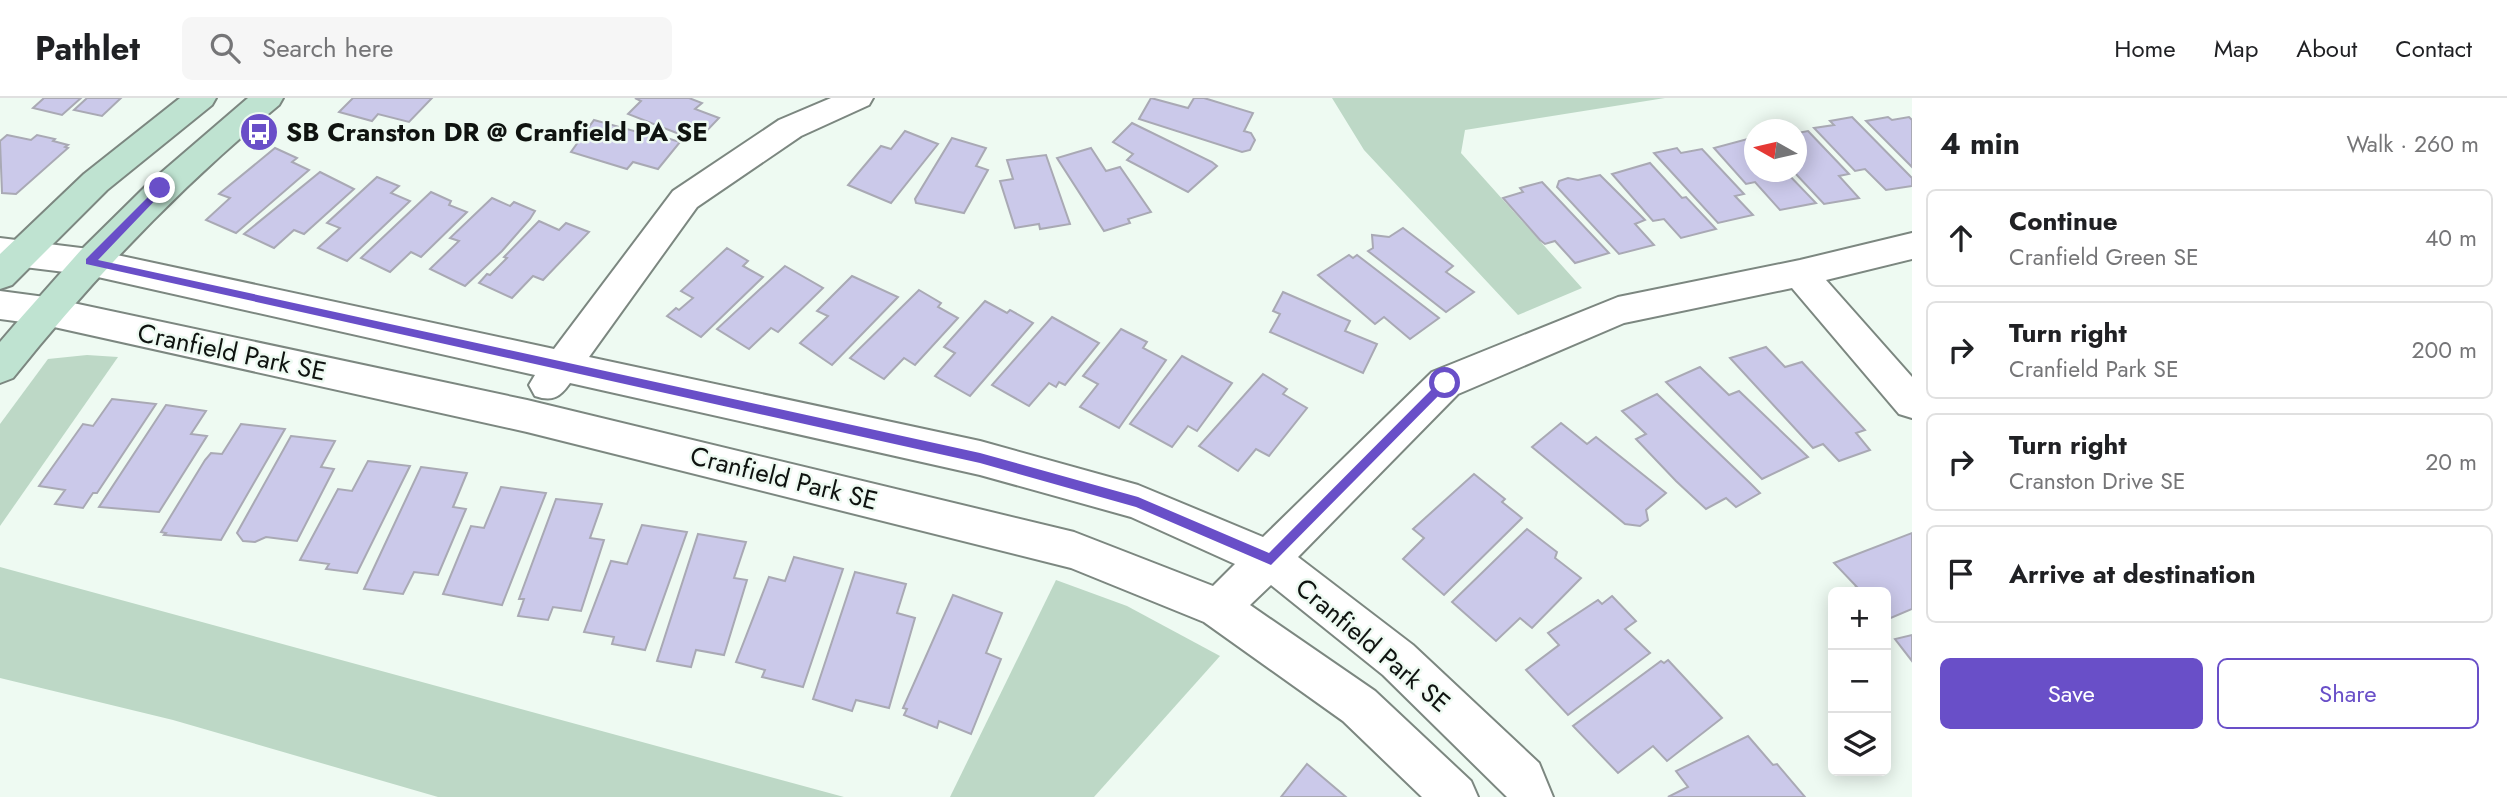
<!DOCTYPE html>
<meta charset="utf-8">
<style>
body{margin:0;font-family:Jost,sans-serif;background:#f6f6f6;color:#202124}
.controls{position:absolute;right:21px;bottom:21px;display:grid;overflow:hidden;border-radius:10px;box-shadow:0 4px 18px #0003}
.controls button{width:63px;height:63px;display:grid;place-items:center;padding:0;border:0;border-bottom:2px solid #e0e0e0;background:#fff;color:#202124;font:35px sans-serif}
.compass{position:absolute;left:1744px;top:21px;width:63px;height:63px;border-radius:50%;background:#fff;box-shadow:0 4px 18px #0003;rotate:278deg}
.stop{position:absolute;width:21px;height:21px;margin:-16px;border:5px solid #694fc8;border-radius:50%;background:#fff}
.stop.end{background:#694fc8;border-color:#fff;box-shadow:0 2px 7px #0008}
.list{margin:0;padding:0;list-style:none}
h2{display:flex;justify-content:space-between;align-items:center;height:91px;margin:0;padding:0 28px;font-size:30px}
h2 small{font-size:23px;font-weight:400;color:#757577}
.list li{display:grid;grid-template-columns:46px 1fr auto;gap:21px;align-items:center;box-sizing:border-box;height:98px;margin:0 14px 14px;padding:0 14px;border:2px solid #e0e0e0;border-radius:10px}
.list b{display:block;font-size:26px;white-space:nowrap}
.list p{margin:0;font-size:23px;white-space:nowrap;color:#757577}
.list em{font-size:23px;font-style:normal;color:#757577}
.actions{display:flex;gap:14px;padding:21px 28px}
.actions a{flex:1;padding:16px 0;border:2px solid #694fc8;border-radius:10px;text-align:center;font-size:24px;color:#694fc8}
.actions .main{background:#694fc8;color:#fff}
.icon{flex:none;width:38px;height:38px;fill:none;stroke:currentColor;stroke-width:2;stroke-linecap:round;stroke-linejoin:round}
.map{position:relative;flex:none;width:1912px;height:699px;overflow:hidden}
header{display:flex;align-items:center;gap:42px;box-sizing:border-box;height:98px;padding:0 35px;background:#fff;border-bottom:2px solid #e0e0e0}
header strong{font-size:33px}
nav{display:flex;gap:38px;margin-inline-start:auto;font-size:24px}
.search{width:490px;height:63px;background:#f6f6f6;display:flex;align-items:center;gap:18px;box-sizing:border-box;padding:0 24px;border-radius:10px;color:#757577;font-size:26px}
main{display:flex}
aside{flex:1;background:#fff}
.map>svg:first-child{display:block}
.green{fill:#bdd8c6}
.building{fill:#cbc9ea;stroke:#a9a9b4;stroke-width:2}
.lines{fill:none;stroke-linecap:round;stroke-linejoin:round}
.street-casing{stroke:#7c8780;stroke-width:4}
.secondary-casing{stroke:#7c8780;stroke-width:4}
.street{fill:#fff;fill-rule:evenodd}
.secondary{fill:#bfe3d1;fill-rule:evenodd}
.route{fill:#694fc8}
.labels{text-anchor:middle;stroke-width:5;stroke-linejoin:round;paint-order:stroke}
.poi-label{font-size:26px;font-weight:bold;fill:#0f1310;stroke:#eefaf2;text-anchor:start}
.street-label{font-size:26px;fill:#0f1310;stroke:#eefaf2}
</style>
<header>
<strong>Pathlet</strong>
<div class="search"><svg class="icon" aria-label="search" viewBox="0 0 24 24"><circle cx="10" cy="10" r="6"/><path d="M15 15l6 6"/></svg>Search here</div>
<nav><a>Home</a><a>Map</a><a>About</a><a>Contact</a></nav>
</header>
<main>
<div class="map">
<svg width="1912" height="699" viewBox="0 0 1912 699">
<rect width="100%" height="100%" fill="#eefaf2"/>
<g class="green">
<polygon points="1332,0 1665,0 1465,32 1461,55 1582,190 1518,217 1364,52"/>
<polygon points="87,257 118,259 0,428 0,326 48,261"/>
<polygon points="0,469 844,699 438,699 173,622 0,580"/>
<polygon points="1056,482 1127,508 1220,558 1094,699 950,699"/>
</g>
<g class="building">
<polygon points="44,0 81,0 62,17 33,10"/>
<polygon points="87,0 121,0 102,18 74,12"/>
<polygon points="353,0 432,0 409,24 378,16 372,23 339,14"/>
<polygon points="635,0 689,0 702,5 695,11 719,20 697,43 628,16 641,3"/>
<polygon points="1151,0 1188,10 1194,0 1204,0 1253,15 1244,33 1251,35 1255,42 1250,52 1242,54 1139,21"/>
<polygon points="1852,19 1912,80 1912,88 1886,92 1865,71 1855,73 1814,30 1834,27 1830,23"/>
<polygon points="1888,19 1892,22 1909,19 1912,22 1912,69 1866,23"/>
<polygon points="594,22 641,35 643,33 680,44 658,71 633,64 627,71 571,54"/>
<polygon points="1132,25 1212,64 1217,68 1188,94 1127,62 1133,56 1113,44"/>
<polygon points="905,33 938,46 891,105 848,87 881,48 891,51"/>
<polygon points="1808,33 1849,76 1839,78 1859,100 1824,106 1794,74 1797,74 1797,35"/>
<polygon points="7,37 31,42 37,37 55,41 53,43 68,47 65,49 68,50 16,96 2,95 0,43"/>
<polygon points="1755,39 1755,74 1786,74 1816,105 1780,112 1755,84 1746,86 1714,50"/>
<polygon points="952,40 986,50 976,68 988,72 964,115 916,105 915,101"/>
<polygon points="275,50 297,60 292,64 309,72 236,135 206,122 230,100 219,96"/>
<polygon points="1091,50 1106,73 1120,69 1151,114 1128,121 1130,125 1104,133 1057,60"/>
<polygon points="1677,50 1681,55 1702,51 1744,96 1735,98 1753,117 1718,125 1654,55"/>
<polygon points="1046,57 1070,126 1040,131 1039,126 1015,130 1000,83 1013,81 1007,62"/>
<polygon points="1650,65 1682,100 1686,99 1716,131 1681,140 1664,121 1653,123 1612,76"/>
<polygon points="320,74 354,91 304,136 294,132 274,150 244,136"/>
<polygon points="1600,77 1645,122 1635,126 1654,147 1619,156 1557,89 1559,83 1568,80 1578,82"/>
<polygon points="377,79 399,88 391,95 410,103 347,163 318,150 340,130 327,125"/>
<polygon points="1542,84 1609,155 1575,165 1555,143 1545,146 1540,142 1503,100 1523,94 1520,90"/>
<polygon points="431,94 451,103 449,107 467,114 421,159 411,154 390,174 361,160"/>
<polygon points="492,100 510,108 514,104 535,113 530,121 502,153 465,188 430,171 459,143 450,140"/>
<polygon points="539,123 559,132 566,125 589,134 543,182 533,178 512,200 479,185 487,176 490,177 507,160 504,159"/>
<polygon points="1403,130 1453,168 1446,174 1474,194 1446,214 1368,153 1373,150 1372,137 1389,139"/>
<polygon points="727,150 748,163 743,168 763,179 701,239 667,218 676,210 679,212 693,200 681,193"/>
<polygon points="1349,157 1353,160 1357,157 1439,220 1410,241 1384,219 1375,226 1318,177"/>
<polygon points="785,168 823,190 778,234 771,230 749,251 717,231"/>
<polygon points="852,178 898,199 832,267 800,245 828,218 817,213"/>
<polygon points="919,192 941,205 938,209 958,220 915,267 904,260 884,281 850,260"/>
<polygon points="1283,194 1350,223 1345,233 1377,246 1363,275 1270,234 1280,216 1273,213"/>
<polygon points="985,203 1007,215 1010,212 1033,225 970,298 935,278 955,255 944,249"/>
<polygon points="1052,219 1099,245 1065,287 1059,284 1056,289 1049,285 1029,308 992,287"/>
<polygon points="1121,231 1147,244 1143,250 1166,262 1119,330 1080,309 1098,286 1083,278"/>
<polygon points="1766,249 1785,269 1802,264 1865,332 1856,335 1870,352 1839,363 1823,346 1813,350 1730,260"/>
<polygon points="1182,258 1232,285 1197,333 1188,328 1172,349 1130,326"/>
<polygon points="1700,269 1729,297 1739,293 1808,359 1762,381 1666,284"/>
<polygon points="1263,276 1287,291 1283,296 1307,310 1269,358 1256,351 1238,373 1199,348"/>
<polygon points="1657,296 1751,386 1760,395 1736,409 1726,400 1706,411 1676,383 1636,341 1646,336 1622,313"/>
<polygon points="112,301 156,306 97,395 93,395 83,410 55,406 65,392 39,388 83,326 93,328"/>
<polygon points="166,307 206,313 191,336 207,338 159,414 99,409"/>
<polygon points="1561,325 1587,346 1596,339 1666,395 1646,412 1648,422 1640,428 1625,426 1532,349"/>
<polygon points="241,326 285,331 221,442 164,437 166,435 161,434 205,362 211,355 222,356"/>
<polygon points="291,338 335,343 321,369 334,371 297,443 266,439 255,444 243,443 237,435"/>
<polygon points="368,363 410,368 357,475 326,471 329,466 300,462 338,391 352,393"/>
<polygon points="421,369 467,375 453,409 466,411 438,477 414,474 403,496 364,491"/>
<polygon points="1474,376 1505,401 1502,404 1522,420 1444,497 1403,461 1424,440 1413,431"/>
<polygon points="501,389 546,395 502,507 443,496 471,428 484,430"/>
<polygon points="556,401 602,406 590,440 604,442 581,513 553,509 548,522 518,518 524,501 519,501"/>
<polygon points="642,427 687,434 645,552 612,546 614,539 584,534 611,463 627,466"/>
<polygon points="1527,431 1557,454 1555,460 1581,480 1532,530 1520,520 1496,543 1452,504"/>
<polygon points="1912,435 1912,511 1886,522 1886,494 1858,494 1854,490 1857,489 1834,465"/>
<polygon points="698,436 746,444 734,480 747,482 724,557 696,552 691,569 657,563"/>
<polygon points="794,459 843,471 803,589 762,579 765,572 736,564 769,479 785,483"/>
<polygon points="855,474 906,486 897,515 915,520 889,610 856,602 852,613 813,601"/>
<polygon points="953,497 1002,515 986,555 1001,561 971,636 939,623 937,630 904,617 907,611 903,610"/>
<polygon points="1612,498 1636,523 1625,531 1650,555 1568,617 1526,572 1559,547 1548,535 1598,502 1602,506"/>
<polygon points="1912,537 1912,563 1895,541"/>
<polygon points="1668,562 1722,620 1667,663 1653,648 1618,675 1573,628 1661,563 1664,565"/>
<polygon points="1748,638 1773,667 1777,666 1805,699 1668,699 1688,689 1676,673"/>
<polygon points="1307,666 1346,699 1281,699"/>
</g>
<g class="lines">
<defs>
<path id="street" d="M831,0h42l-4,7 -68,31 -104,71 -108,150 391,84 158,44 125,52 169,-165 186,-75 182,-37 112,-27v26l-86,21 86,97v41l-13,-4 -107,-126 -168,35 -166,71 -160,163 115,88 126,118 14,34h-46l-124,-122 -112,-90 -21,20 125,86 96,90 7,16h-56l-79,-76 -139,-99 -133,-54 -544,-136 -482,-107 -45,-6v-28l45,6 482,103 547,132 139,54 22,-22 -104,-47 -151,-42 -410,-92c-10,14 -17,19 -35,13l-6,-11 6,-10 -446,-100 -89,-11v-26l89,11 465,100 119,-158 106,-71z"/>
<g id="secondary">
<polygon points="180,0 216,0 212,7 107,92 12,187 0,191 0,156 84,76"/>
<path d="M248,0h35l-4,7c-99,82 -186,173 -266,273l-13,5v-41l18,-21 63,-71 67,-66z"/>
</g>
</defs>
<use href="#street" class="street-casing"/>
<use href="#secondary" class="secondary-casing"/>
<use href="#street" class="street"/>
<use href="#secondary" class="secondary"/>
</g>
<polygon class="route" points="160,87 165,90 164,93 98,162 980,355 1138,399 1269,455 1441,282 1449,282 1451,285 1271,467 1136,409 980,365 86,166 86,161"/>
<defs>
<symbol id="bus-disc" viewBox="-11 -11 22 22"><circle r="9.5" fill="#694fc8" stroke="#eefaf2"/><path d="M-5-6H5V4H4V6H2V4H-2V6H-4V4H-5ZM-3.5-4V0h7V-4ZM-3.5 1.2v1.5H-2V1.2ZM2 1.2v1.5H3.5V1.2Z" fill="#fff"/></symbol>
</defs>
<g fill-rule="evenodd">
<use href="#bus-disc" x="237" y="12" width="44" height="44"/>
</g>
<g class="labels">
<g class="poi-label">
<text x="286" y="43">SB Cranston DR @ Cranfield PA SE</text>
</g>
<g class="street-label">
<text transform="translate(232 254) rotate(12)" y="9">Cranfield Park SE</text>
<text transform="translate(784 380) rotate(14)" y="9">Cranfield Park SE</text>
<text transform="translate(1373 547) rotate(40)" y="9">Cranfield Park SE</text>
</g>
</g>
</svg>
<div class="controls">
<button>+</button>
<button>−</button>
<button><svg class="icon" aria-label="layers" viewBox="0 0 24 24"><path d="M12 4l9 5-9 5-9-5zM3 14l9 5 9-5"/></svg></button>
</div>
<svg class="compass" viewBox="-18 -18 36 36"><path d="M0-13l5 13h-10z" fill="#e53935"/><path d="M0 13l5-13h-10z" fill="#757577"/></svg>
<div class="stop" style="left:1445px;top:285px"></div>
<div class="stop end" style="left:160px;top:90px"></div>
</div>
<aside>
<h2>4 min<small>Walk · 260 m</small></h2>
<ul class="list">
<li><svg class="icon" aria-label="ahead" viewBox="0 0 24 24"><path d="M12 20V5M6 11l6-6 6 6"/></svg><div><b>Continue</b><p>Cranfield Green SE</p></div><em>40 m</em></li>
<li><svg class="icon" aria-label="right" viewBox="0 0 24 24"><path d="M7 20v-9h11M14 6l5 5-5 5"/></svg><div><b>Turn right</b><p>Cranfield Park SE</p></div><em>200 m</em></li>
<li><svg class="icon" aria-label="right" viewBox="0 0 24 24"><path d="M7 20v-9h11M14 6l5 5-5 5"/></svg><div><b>Turn right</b><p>Cranston Drive SE</p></div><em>20 m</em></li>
<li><svg class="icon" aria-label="arrive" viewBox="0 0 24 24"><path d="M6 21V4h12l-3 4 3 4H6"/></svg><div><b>Arrive at destination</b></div></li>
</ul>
<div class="actions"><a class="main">Save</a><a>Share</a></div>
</aside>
</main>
